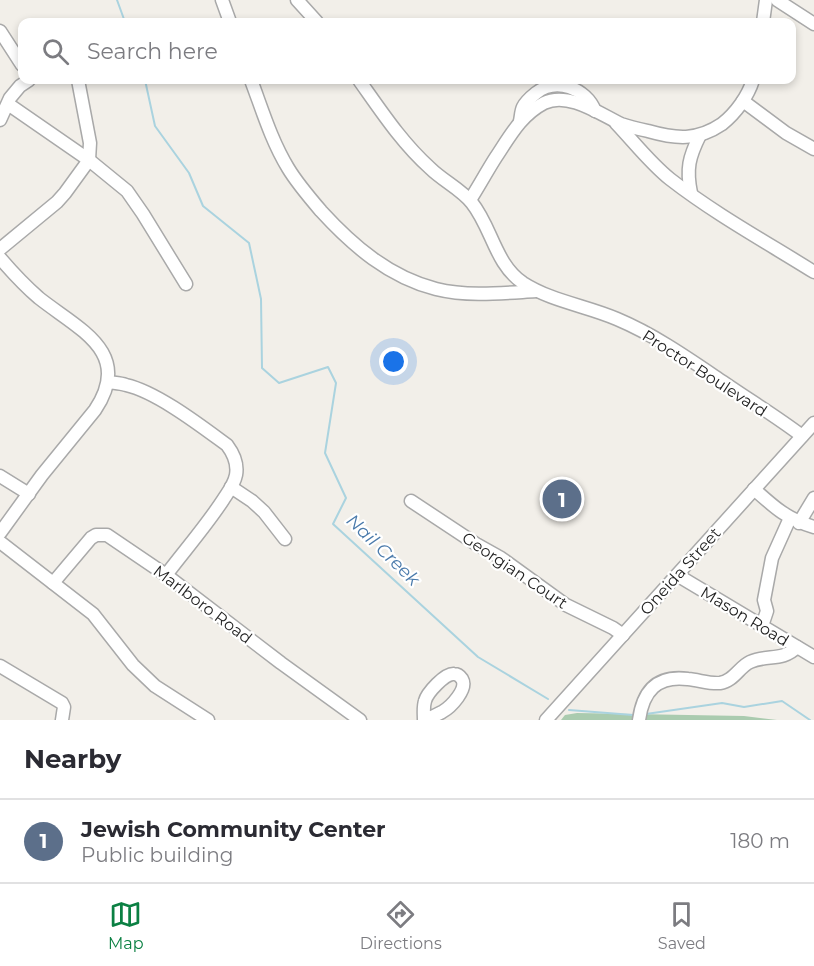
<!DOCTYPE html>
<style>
body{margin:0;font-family:Montserrat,sans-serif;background:#f7f7f7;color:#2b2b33}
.you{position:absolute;left:394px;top:362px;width:21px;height:21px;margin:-15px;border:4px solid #fff;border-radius:50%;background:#1a73e8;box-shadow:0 0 0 9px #1a73e833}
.badge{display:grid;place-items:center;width:39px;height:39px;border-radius:50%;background:#0b8043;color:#fff;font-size:20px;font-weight:700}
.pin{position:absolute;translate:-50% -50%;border:3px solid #fff;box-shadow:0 2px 6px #0006}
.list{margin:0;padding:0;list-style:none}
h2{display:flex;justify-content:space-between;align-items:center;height:78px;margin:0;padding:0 24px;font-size:26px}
h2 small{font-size:20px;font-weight:400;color:#7c7c81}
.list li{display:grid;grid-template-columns:39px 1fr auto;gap:18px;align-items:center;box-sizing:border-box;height:84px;padding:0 24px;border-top:2px solid #e1e1e2}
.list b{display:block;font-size:22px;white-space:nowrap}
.list p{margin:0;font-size:20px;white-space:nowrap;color:#7c7c81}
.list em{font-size:20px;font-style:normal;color:#7c7c81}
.icon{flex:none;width:33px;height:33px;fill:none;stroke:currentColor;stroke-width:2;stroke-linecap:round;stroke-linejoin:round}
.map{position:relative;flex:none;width:814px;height:720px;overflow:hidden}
.search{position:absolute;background:#fff;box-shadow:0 3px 9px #0003;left:18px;right:18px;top:18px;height:66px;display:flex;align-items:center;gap:15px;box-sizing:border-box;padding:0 21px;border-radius:12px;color:#7c7c81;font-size:22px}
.sheet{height:162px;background:#fff}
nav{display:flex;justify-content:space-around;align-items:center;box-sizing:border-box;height:84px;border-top:2px solid #e1e1e2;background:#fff;font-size:16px;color:#7c7c81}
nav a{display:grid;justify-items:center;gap:3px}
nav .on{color:#0b8043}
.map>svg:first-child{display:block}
.cemetery{fill:#aacbaf}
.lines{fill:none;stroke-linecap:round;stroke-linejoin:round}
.stream{stroke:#aad3df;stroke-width:2}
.minor-casing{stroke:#a9a9a9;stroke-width:15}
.minor{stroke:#fff;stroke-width:12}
.labels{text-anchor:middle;stroke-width:4.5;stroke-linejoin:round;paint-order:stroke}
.street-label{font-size:16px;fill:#222;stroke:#fff}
.water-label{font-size:18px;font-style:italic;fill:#4a7aab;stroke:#fff}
</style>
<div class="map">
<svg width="814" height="720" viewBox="0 0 814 720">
<rect width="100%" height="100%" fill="#f2efe9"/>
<polygon class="cemetery" points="577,713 744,716 777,720 561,720 565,715"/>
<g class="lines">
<g class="stream">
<polyline points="117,0 125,22"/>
<polyline points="145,80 155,126 189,173 203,206 249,243 261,299 262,368 279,383 328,367 336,383 325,453 346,498 333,524 478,657 548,699"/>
<polyline points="569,710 633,715"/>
<polyline points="646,714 722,703 744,707 782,701 810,720"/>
</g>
<defs>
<g id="minor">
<polyline points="222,0 230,22"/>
<polyline points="297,0 317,22"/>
<polyline points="777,0 814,24"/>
<polyline points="763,22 766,0"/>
<polyline points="0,31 22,65"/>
<path d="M251,80c11,29 20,60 37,88 9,15 21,29 33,43 32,35 68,66 115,78 32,8 67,4 100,2"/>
<path d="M359,80c22,31 43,63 71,88 13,13 31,21 42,35 20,25 23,61 51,80 28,18 64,23 94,36 38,16 72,40 106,63 26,18 54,35 79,54"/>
<polyline points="743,101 786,133 814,149"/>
<polyline points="8,104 89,160 127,191 143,214 186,284"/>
<polyline points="0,120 10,98 20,86 29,80"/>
<path d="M520,121c1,-4 1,-10 3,-14 3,-6 8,-10 13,-14 20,-16 50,-5 59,18"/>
<path d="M616,123c18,19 34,40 54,56 45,35 96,63 144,93"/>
<path d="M691,193c-5,-24 -2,-36 9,-58"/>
<path d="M470,200c9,-14 17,-29 26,-43 14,-21 25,-42 48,-54 24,-12 56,11 77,21 9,3 18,5 27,7 28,8 49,10 74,-7 14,-11 26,-28 31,-44"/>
<polyline points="0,249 57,202 65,193 89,160 90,143 78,80"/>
<path d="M0,258c12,14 25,28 39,40 39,31 95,54 56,112l-53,65 -42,58"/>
<path d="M108,382c6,1 12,1 18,3 31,7 75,41 101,60 6,8 11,19 9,30 -2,10 -8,17 -13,25 -17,26 -38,50 -57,75"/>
<polyline points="0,476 29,494"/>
<polyline points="231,487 252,501 264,512 285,539"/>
<path d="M754,489c21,19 33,30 60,38"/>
<polyline points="411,501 476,544 501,558 566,605 613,628 623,635"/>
<polyline points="799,523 814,498"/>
<polyline points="0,542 93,614 133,665 155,686 208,720"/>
<polyline points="677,575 814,657"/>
<polyline points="53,583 91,538 96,535 107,535 166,575 281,663 360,720"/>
<polyline points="762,626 767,611 764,600 772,558 790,518"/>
<polyline points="0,666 62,703 64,707 62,720"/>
<path d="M424,720c0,-6 -1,-13 1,-19 2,-8 20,-28 29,-27 4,0 6,2 8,5 6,10 -11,28 -20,33 -5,3 -11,5 -17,8"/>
<polyline points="546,720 814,423"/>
<path d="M639,720c4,-29 18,-45 49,-41 11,1 22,5 32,4 14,-2 19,-16 30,-21 18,-8 32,0 47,-15"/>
</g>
</defs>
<use href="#minor" class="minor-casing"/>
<use href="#minor" class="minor"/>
</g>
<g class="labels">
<g class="street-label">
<text transform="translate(705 373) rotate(33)" y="6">Proctor Boulevard</text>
<text transform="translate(515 570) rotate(34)" y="6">Georgian Court</text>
<text transform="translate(680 571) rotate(-48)" y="6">Oneida Street</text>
<text transform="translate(203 604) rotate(37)" y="6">Marlboro Road</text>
<text transform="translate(745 616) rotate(31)" y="6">Mason Road</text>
</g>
<g class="water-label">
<text transform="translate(383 550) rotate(44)" y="6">Nail Creek</text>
</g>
</g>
</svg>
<div class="you"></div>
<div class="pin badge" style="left:562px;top:499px;background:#5c6f8a">1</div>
<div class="search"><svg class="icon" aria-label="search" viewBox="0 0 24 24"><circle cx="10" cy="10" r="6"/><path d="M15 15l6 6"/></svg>Search here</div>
</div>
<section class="sheet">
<h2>Nearby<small></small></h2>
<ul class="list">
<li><span class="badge" style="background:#5c6f8a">1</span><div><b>Jewish Community Center</b><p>Public building</p></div><em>180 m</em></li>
</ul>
</section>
<nav>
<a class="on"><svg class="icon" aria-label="map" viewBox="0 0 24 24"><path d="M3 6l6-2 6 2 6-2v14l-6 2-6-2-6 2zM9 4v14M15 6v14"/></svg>Map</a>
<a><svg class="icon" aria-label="directions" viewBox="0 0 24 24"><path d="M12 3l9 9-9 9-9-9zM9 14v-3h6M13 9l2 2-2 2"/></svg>Directions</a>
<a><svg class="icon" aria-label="saved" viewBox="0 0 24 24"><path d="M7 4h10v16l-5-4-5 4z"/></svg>Saved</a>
</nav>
